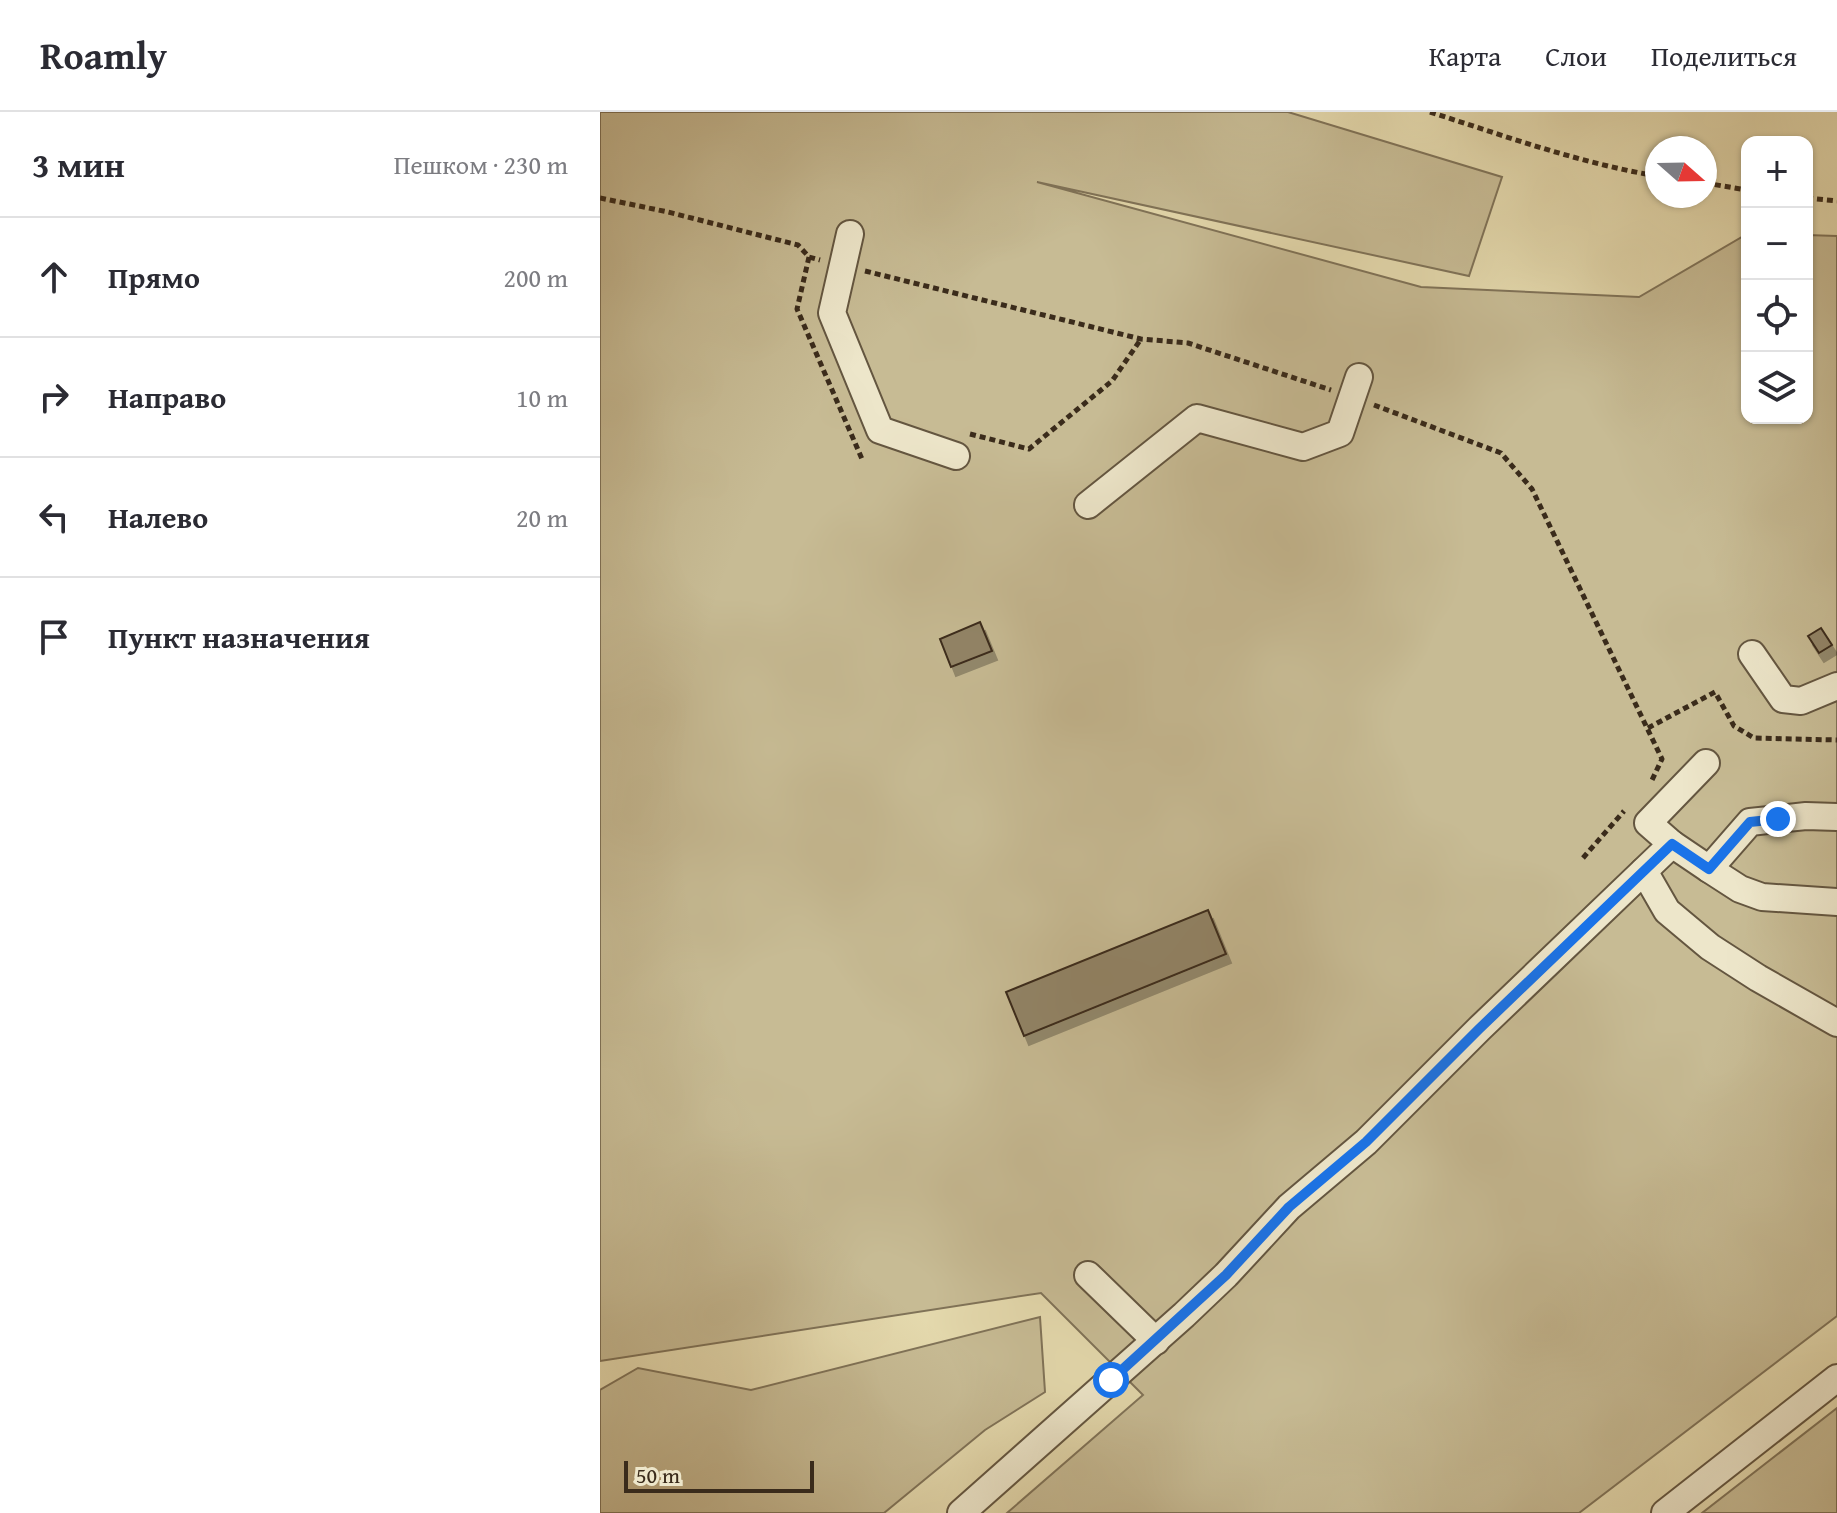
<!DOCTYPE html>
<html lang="ru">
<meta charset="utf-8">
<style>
body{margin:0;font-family:"Gentium Book Plus",serif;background:#f7f7f7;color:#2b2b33}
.controls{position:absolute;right:24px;top:24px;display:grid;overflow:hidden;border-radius:16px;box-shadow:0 2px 6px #0004}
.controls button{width:72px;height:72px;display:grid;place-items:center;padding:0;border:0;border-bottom:2px solid #e1e1e2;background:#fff;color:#2b2b33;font:40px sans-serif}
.compass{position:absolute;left:1045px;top:24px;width:72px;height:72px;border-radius:50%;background:#fff;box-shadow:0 2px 6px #0004;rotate:110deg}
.scale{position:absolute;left:24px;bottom:20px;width:190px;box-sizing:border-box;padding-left:8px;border:4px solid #3a2b1b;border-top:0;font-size:22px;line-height:28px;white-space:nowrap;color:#3a2b1b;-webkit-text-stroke:6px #ede6ca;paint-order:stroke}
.stop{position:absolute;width:24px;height:24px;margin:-18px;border:6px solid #1a73e8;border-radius:50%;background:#fff}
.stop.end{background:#1a73e8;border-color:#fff;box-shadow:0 2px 8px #0008}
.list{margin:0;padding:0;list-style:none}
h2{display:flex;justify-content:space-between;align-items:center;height:104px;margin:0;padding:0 32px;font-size:34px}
h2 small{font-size:26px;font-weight:400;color:#7c7c81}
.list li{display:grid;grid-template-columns:52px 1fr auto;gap:24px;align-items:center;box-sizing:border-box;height:120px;padding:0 32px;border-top:2px solid #e1e1e2}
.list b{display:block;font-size:30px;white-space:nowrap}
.list em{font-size:26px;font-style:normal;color:#7c7c81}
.icon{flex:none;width:44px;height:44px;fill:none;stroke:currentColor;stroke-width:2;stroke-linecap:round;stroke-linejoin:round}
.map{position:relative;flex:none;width:1237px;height:1401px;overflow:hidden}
header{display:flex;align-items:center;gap:48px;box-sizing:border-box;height:112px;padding:0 40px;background:#fff;border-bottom:2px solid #e1e1e2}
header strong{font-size:38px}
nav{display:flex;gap:44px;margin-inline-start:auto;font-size:28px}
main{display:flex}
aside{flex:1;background:#fff}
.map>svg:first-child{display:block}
.green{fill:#c7bb94;stroke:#807358;stroke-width:2}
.building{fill:#928567;stroke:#3a2b1b;stroke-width:2;filter:url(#shadow)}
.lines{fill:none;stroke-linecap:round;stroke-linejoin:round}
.minor-casing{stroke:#645640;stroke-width:30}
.path{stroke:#3a2b1b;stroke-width:5;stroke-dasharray:6 4;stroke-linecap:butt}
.minor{stroke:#ede6ca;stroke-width:26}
.route{stroke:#1a73e8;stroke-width:10}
</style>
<header>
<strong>Roamly</strong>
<nav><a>Карта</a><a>Слои</a><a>Поделиться</a></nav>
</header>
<main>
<aside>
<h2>3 мин<small>Пешком · 230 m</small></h2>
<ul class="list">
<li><svg class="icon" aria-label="ahead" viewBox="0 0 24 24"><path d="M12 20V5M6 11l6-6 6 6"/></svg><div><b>Прямо</b></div><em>200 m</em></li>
<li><svg class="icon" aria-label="right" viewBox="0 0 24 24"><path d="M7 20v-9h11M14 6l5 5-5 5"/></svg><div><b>Направо</b></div><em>10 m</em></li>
<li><svg class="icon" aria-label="left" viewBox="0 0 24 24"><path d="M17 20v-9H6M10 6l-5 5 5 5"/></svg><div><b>Налево</b></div><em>20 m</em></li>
<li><svg class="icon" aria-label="arrive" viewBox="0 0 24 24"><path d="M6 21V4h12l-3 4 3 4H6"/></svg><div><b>Пункт назначения</b></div></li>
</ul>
</aside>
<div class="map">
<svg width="1237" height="1401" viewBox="0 0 1237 1401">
<defs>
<filter id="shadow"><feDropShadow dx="5" dy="9" stdDeviation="0" flood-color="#0004"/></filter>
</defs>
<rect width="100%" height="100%" fill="#e4d9ad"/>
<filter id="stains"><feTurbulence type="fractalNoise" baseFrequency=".0025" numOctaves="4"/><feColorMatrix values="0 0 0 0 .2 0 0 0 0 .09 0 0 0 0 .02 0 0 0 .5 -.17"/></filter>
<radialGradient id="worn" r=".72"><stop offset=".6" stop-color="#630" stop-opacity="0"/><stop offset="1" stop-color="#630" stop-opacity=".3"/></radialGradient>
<g class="green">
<polygon points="0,0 688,0 902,65 869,164 437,70 821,175 1039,185 1147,122 1147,306 1207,306 1207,123 1237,124 1237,1204 979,1401 407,1401 543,1283 441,1181 0,1249"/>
<polygon points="440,1205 445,1280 385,1318 284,1401 0,1401 0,1278 38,1256 151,1278"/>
<polygon points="1237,1296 1237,1401 1102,1401"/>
</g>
<g class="building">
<polygon points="380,510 392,539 351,555 340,527"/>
<polygon points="1221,516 1232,533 1219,541 1208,524"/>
<polygon points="608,798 626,842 424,924 406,880"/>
</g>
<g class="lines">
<defs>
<g id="minor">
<polyline points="250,122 232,201 280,318 356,344"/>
<polyline points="488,393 597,306 703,335 740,321 759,265"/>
<polyline points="1152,542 1183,587 1201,589 1237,574"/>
<polyline points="1106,651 1048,711 1072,732 1109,757 1150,710 1206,704 1237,705"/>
<polyline points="1109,757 1140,777 1162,785 1237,790"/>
<polyline points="1044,759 1067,799 1110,835 1158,866 1237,911"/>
<polyline points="488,1163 556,1229"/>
<polyline points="361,1401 584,1203 626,1163 689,1095 766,1030 879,917 1072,732"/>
<polyline points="1065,1401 1237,1266"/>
</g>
</defs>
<use href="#minor" class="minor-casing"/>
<g class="path">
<path d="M830,0c75,24 149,51 227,64"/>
<polyline points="1105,71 1147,78"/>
<polyline points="0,86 68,100 198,133 209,145 220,148"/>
<polyline points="1207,86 1237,89"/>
<polyline points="209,145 197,197 262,347"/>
<polyline points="265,159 541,227 588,231 731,278"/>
<polyline points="774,293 901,341 932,377 1062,647 1052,668"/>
<polyline points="370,322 429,337 512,269 541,227"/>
<polyline points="1048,616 1115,580 1134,614 1154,626 1237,628"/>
<polyline points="983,746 1024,699"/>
</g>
<use href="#minor" class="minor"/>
</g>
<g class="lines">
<polyline class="route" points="511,1268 626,1163 689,1095 766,1030 879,917 1072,732 1109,757 1150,710 1178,707"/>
</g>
<rect width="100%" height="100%" filter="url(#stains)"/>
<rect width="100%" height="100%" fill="url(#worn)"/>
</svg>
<div class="controls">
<button>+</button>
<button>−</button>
<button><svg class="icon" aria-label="locate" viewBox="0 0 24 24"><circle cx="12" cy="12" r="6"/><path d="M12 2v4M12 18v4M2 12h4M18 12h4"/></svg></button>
<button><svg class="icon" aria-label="layers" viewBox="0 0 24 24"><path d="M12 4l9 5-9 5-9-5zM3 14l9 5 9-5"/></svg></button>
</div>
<svg class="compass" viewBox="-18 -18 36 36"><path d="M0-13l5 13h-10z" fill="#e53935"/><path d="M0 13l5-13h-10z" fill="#7c7c81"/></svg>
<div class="scale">50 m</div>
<div class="stop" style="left:511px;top:1268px"></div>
<div class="stop end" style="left:1178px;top:707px"></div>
</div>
</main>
